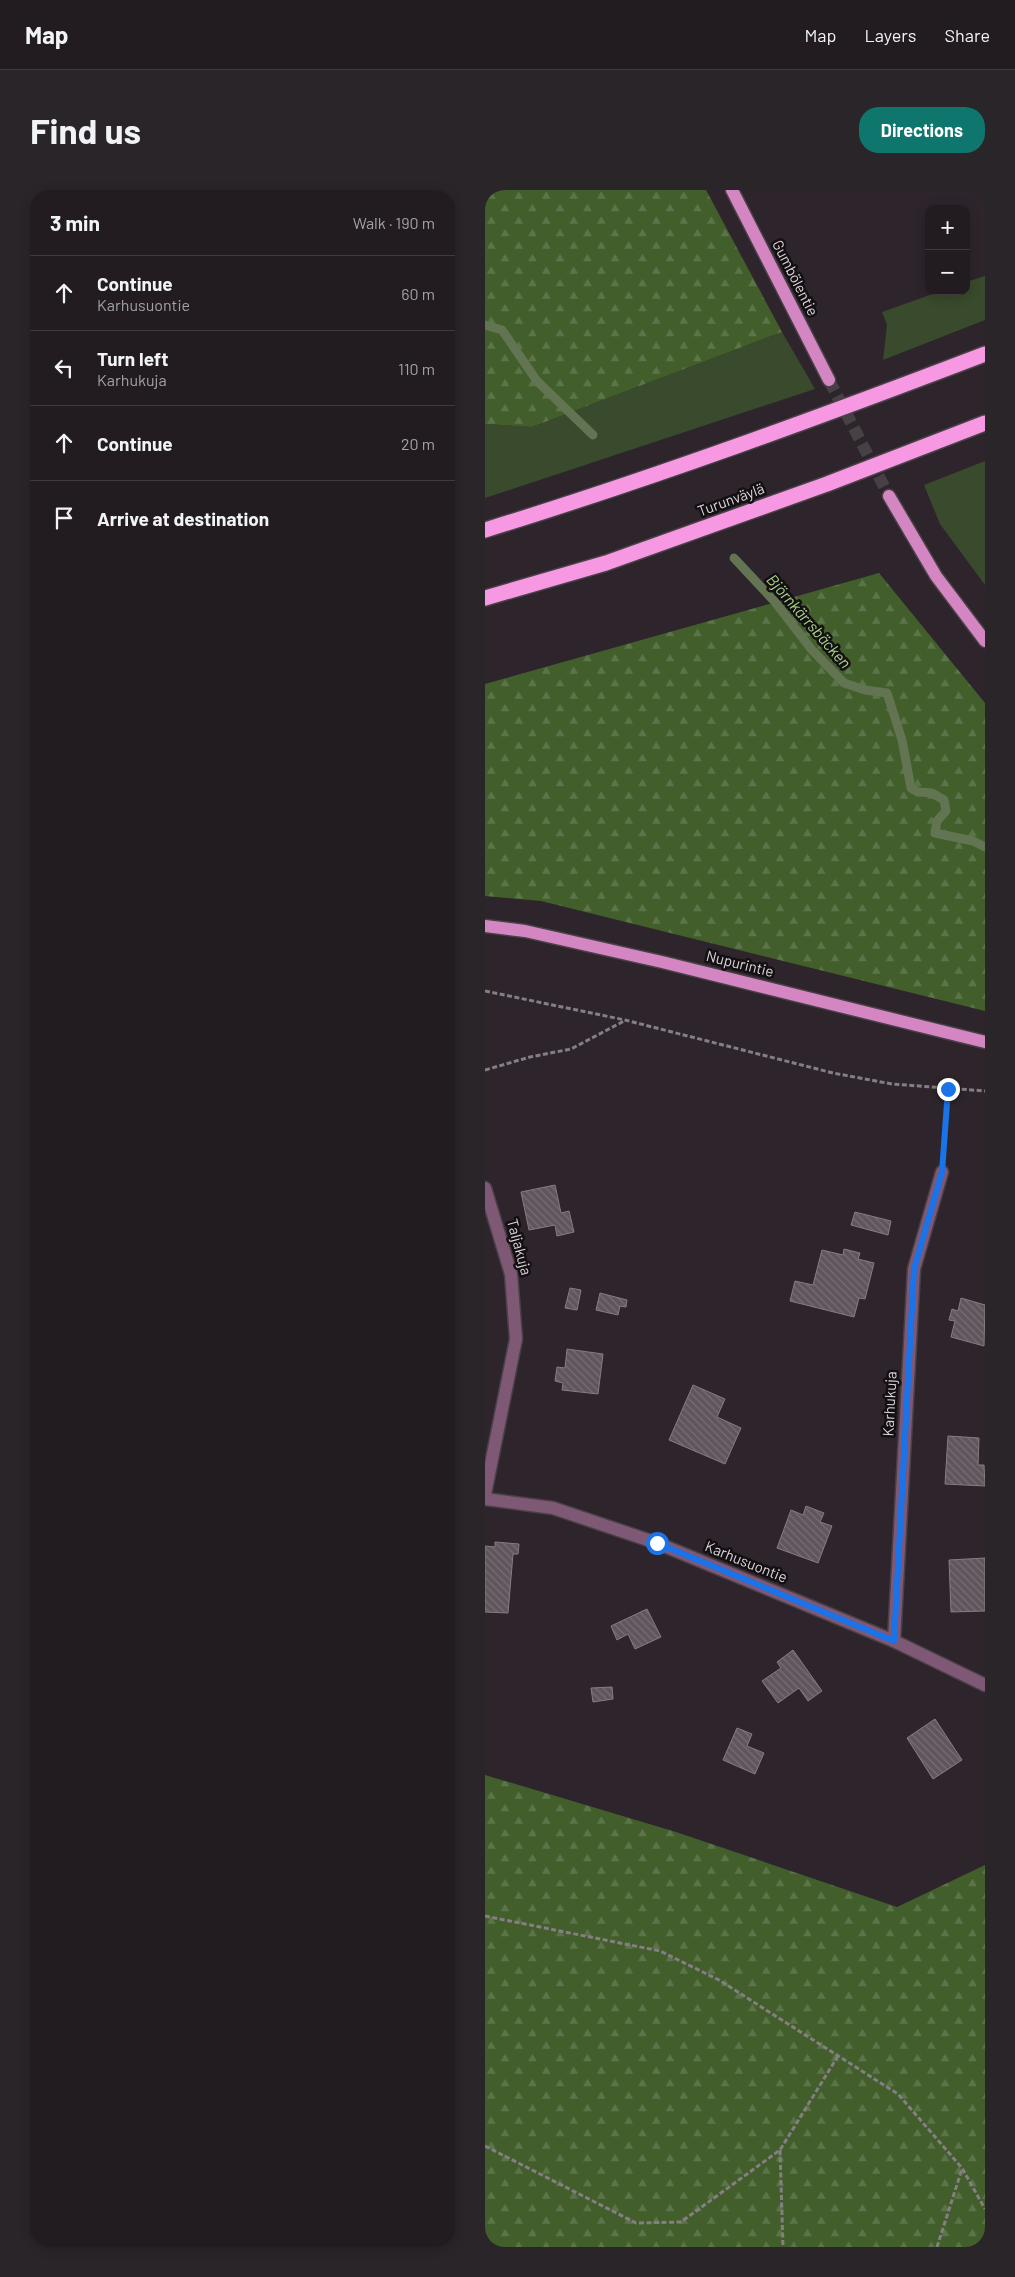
<!DOCTYPE html>
<meta charset="utf-8">
<style>
body{margin:0;font-family:Barlow,sans-serif;background:#2a2529;color:#f1f3f6}
.controls{position:absolute;right:15px;top:15px;display:grid;overflow:hidden;border-radius:10px;box-shadow:0 2px 12px #0003}
.controls button{width:45px;height:45px;display:grid;place-items:center;padding:0;border:0;border-bottom:1px solid #3f3a3e;background:#221c20;color:#f1f3f6;font:25px sans-serif}
.stop{position:absolute;width:15px;height:15px;margin:-11px;border:4px solid #1a73e8;border-radius:50%;background:#fff}
.stop.end{background:#1a73e8;border-color:#fff;box-shadow:0 1px 5px #0008}
.list{margin:0;padding:0;list-style:none}
h2{display:flex;justify-content:space-between;align-items:center;height:65px;margin:0;padding:0 20px;font-size:21px}
h2 small{font-size:16px;font-weight:400;color:#a2a1a5}
.list li{display:grid;grid-template-columns:32px 1fr auto;gap:15px;align-items:center;box-sizing:border-box;height:75px;padding:0 20px;border-top:1px solid #3f3a3e}
.list b{display:block;font-size:19px;white-space:nowrap}
.list p{margin:0;font-size:16px;white-space:nowrap;color:#a2a1a5}
.list em{font-size:16px;font-style:normal;color:#a2a1a5}
.icon{flex:none;width:28px;height:28px;fill:none;stroke:currentColor;stroke-width:2;stroke-linecap:round;stroke-linejoin:round}
.map{position:relative;flex:none;width:500px;height:2057px;overflow:hidden;border-radius:20px}
header{display:flex;align-items:center;gap:30px;box-sizing:border-box;height:70px;padding:0 25px;background:#221c20;border-bottom:1px solid #3f3a3e}
header strong{font-size:24px}
nav{display:flex;gap:28px;margin-inline-start:auto;font-size:18px}
.intro{display:flex;align-items:center;justify-content:space-between;box-sizing:border-box;height:120px;padding:0 30px}
h1{margin:0;font-size:35px}
.button{padding:12px 22px;border-radius:20px;background:#0f766e;color:#fff;font-size:18px;font-weight:700}
main{display:flex;gap:30px;padding:0 30px}
aside{flex:1;background:#221c20;border-radius:20px;box-shadow:0 2px 12px #0003}
.map>svg:first-child{display:block}
.grass{fill:#394a2d}
.forest{fill:url(#forest-firs)}
.lines{fill:none;stroke-linecap:round;stroke-linejoin:round}
.stream{stroke:#627451;stroke-width:9}
.building{fill:url(#building-back-hatch);stroke:#877c84}
.major-tunnel{stroke:#474045;stroke-width:12;stroke-dasharray:12 6;stroke-linecap:butt}
.minor-casing{stroke:#494147;stroke-width:15}
.major-casing{stroke:#494147;stroke-width:15}
.highway-casing{stroke:#494147;stroke-width:18}
.path{stroke:#857e83;stroke-width:3;stroke-dasharray:5 2.5;stroke-linecap:butt}
.minor{stroke:#7e5875;stroke-width:12}
.major{stroke:#d486c3;stroke-width:12}
.highway{stroke:#f798e2;stroke-width:15}
.route{stroke:#1a73e8;stroke-width:6}
.labels{text-anchor:middle;stroke-width:5;stroke-linejoin:round;paint-order:stroke}
.street-label{font-size:15px;fill:#dcd6da;stroke:#130f12}
.water-label{font-size:16px;font-style:italic;fill:#a7d587;stroke:#130f12}
</style>
<header>
<strong>Map</strong>
<nav><a>Map</a><a>Layers</a><a>Share</a></nav>
</header>
<div class="intro"><h1>Find us</h1><a class="button">Directions</a></div>
<main>
<aside>
<h2>3 min<small>Walk · 190 m</small></h2>
<ul class="list">
<li><svg class="icon" aria-label="ahead" viewBox="0 0 24 24"><path d="M12 20V5M6 11l6-6 6 6"/></svg><div><b>Continue</b><p>Karhusuontie</p></div><em>60 m</em></li>
<li><svg class="icon" aria-label="left" viewBox="0 0 24 24"><path d="M17 20v-9H6M10 6l-5 5 5 5"/></svg><div><b>Turn left</b><p>Karhukuja</p></div><em>110 m</em></li>
<li><svg class="icon" aria-label="ahead" viewBox="0 0 24 24"><path d="M12 20V5M6 11l6-6 6 6"/></svg><div><b>Continue</b></div><em>20 m</em></li>
<li><svg class="icon" aria-label="arrive" viewBox="0 0 24 24"><path d="M6 21V4h12l-3 4 3 4H6"/></svg><div><b>Arrive at destination</b></div></li>
</ul>
</aside>
<div class="map">
<svg width="500" height="2057" viewBox="0 0 500 2057">
<defs>
<pattern id="forest-firs" width="22" height="20" patternUnits="userSpaceOnUse" patternTransform="scale(1.25)"><rect width="22" height="20" fill="#415e2b"/><path d="M5 1l3.5 6h-7zM16 11l3.5 6h-7z" fill="#5c7449"/></pattern>
<pattern id="building-back-hatch" width="6" height="6" patternUnits="userSpaceOnUse" patternTransform="scale(1.25)"><rect width="6" height="6" fill="#60555d"/><path d="M-1 5l2 2M0 0l6 6M5-1l2 2" fill="none" stroke="#766d74"/></pattern>
</defs>
<rect width="100%" height="100%" fill="#2d252b"/>
<g class="grass">
<polygon points="500,86 500,130 398,170 402,135 397,122 456,101 481,101 481,92"/>
<polygon points="297,142 330,199 0,308 0,234 47,237"/>
<polygon points="500,271 500,395 455,334 439,295"/>
</g>
<g class="forest">
<polygon points="0,0 221,0 297,142 47,237 0,234"/>
<polygon points="394,383 500,513 500,821 56,711 0,706 0,494"/>
<polygon points="0,1585 191,1642 412,1717 500,1675 500,2057 0,2057"/>
</g>
<g class="lines">
<g class="stream">
<polyline points="0,135 17,140 52,191 108,245"/>
<polyline points="249,368 290,412 327,460 359,493 380,500 402,503 417,550 426,598 433,602 447,603 459,610 461,621 452,631 450,643 488,651 500,657"/>
</g>
</g>
<g class="building">
<polygon points="70,995 76,1023 84,1021 89,1042 72,1046 70,1035 44,1040 36,1002"/>
<polygon points="370,1022 406,1031 403,1045 366,1035"/>
<polygon points="359,1059 375,1063 373,1069 389,1073 380,1109 374,1108 369,1127 305,1111 310,1091 328,1095 337,1060 358,1065"/>
<polygon points="85,1098 96,1100 92,1120 80,1118"/>
<polygon points="115,1103 142,1110 141,1117 135,1116 133,1125 111,1120"/>
<polygon points="476,1108 500,1115 499,1156 466,1147 470,1131 464,1130 467,1119 473,1121"/>
<polygon points="82,1159 118,1164 113,1204 77,1200 78,1193 70,1191 72,1177 80,1178"/>
<polygon points="208,1195 240,1209 232,1227 256,1238 240,1274 184,1250"/>
<polygon points="463,1246 494,1248 493,1275 499,1275 500,1296 460,1294"/>
<polygon points="321,1316 339,1323 335,1332 347,1336 333,1373 292,1358 306,1320 318,1325"/>
<polygon points="10,1352 34,1354 33,1364 28,1364 23,1423 0,1422 0,1356 10,1357"/>
<polygon points="500,1368 500,1421 466,1422 464,1370"/>
<polygon points="162,1419 176,1447 150,1459 143,1444 132,1450 126,1436"/>
<polygon points="308,1460 337,1501 323,1511 314,1498 293,1513 277,1491 296,1478 292,1472"/>
<polygon points="127,1497 128,1509 108,1512 106,1498"/>
<polygon points="450,1529 477,1570 448,1589 422,1548"/>
<polygon points="252,1538 267,1544 262,1556 279,1563 270,1584 238,1570"/>
</g>
<g class="lines">
<polyline class="major-tunnel" points="344,190 404,306"/>
<defs>
<g id="minor">
<polyline points="0,998 26,1084 31,1149 0,1304"/>
<polyline points="0,1309 68,1318 172,1353 409,1451 500,1495"/>
<polyline points="409,1451 429,1079 457,982"/>
</g>
<g id="major">
<polyline points="247,0 344,190"/>
<polyline points="404,306 451,386 500,451"/>
<polyline points="0,736 40,741 177,772 500,852"/>
</g>
<g id="highway">
<path d="M0,340c169,-52 335,-113 500,-176"/>
<polyline points="0,408 121,373 342,294 500,233"/>
</g>
</defs>
<use href="#minor" class="minor-casing"/>
<use href="#major" class="major-casing"/>
<use href="#highway" class="highway-casing"/>
<g class="path">
<polyline points="0,801 140,830 348,883 407,894 500,901"/>
<polyline points="0,880 45,867 86,859 139,831"/>
<polyline points="459,962 463,899"/>
<polyline points="0,1726 175,1761 234,1790 413,1904 477,1978 500,2019"/>
<polyline points="0,1956 151,2033 196,2032 295,1960 353,1866"/>
<polyline points="295,1960 298,2057"/>
<polyline points="452,2057 477,1979"/>
</g>
<use href="#minor" class="minor"/>
<use href="#major" class="major"/>
<use href="#highway" class="highway"/>
</g>
<g class="lines">
<polyline class="route" points="172,1353 409,1451 429,1079 457,982 463,899"/>
</g>
<g class="labels">
<g class="street-label">
<text transform="translate(310 88) rotate(63)" y="5">Gumbölentie</text>
<text transform="translate(246 310) rotate(-20)" y="5">Turunväylä</text>
<text transform="translate(255 774) rotate(14)" y="5">Nupurintie</text>
<text transform="translate(34 1057) rotate(75)" y="5">Taljakuja</text>
<text transform="translate(405 1214) rotate(-87)" y="5">Karhukuja</text>
<text transform="translate(261 1372) rotate(22)" y="5">Karhusuontie</text>
</g>
<g class="water-label">
<text transform="translate(324 431) rotate(49)" y="6">Björnkärrsbäcken</text>
</g>
</g>
</svg>
<div class="controls">
<button>+</button>
<button>−</button>
</div>
<div class="stop" style="left:172px;top:1353px"></div>
<div class="stop end" style="left:463px;top:899px"></div>
</div>
</main>
